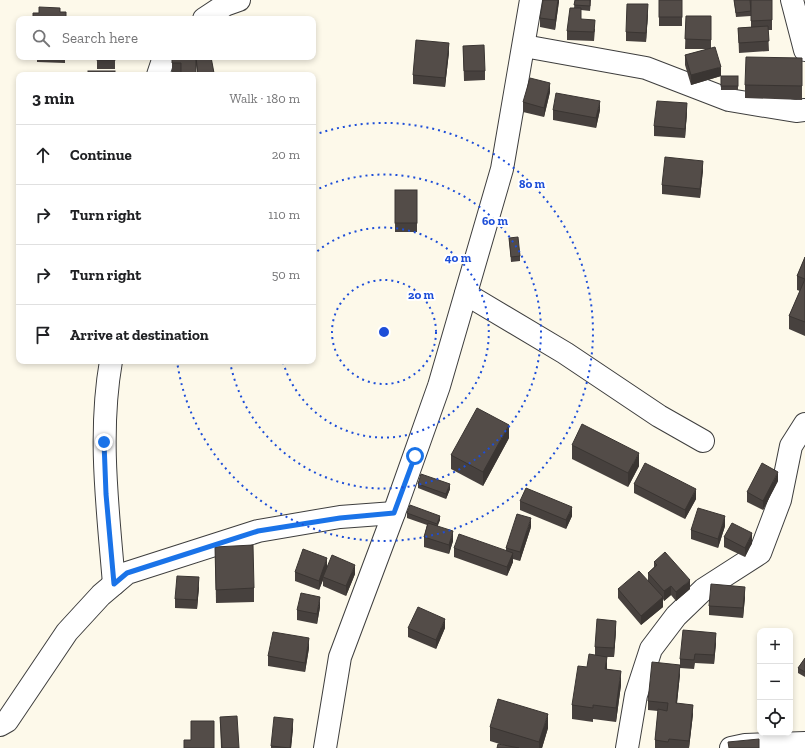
<!DOCTYPE html>
<meta charset="utf-8">
<style>
body{margin:0;font-family:"Zilla Slab",serif;background:#f6f6f6;color:#202124}
.controls{position:absolute;right:12px;bottom:12px;display:grid;overflow:hidden;border-radius:8px;box-shadow:0 2px 6px #0003}
.controls button{width:36px;height:36px;display:grid;place-items:center;padding:0;border:0;border-bottom:1px solid #e0e0e0;background:#fff;color:#202124;font:20px sans-serif}
.stop{position:absolute;width:12px;height:12px;margin:-9px;border:3px solid #1a73e8;border-radius:50%;background:#fff}
.stop.end{background:#1a73e8;border-color:#fff;box-shadow:0 1px 4px #0008}
.list{margin:0;padding:0;list-style:none}
h2{display:flex;justify-content:space-between;align-items:center;height:52px;margin:0;padding:0 16px;font-size:17px}
h2 small{font-size:13px;font-weight:400;color:#757577}
.list li{display:grid;grid-template-columns:26px 1fr auto;gap:12px;align-items:center;box-sizing:border-box;height:60px;padding:0 16px;border-top:1px solid #e0e0e0}
.list b{display:block;font-size:15px;white-space:nowrap}
.list em{font-size:13px;font-style:normal;color:#757577}
.icon{flex:none;width:22px;height:22px;fill:none;stroke:currentColor;stroke-width:2;stroke-linecap:round;stroke-linejoin:round}
.map{position:relative;flex:none;width:805px;height:748px;overflow:hidden}
.search{position:absolute;background:#fff;box-shadow:0 2px 6px #0003;left:16px;top:16px;width:300px;height:44px;display:flex;align-items:center;gap:10px;box-sizing:border-box;padding:0 14px;border-radius:8px;color:#757577;font-size:15px}
.panel{position:absolute;background:#fff;box-shadow:0 2px 6px #0003;left:16px;top:72px;width:300px;height:292px;border-radius:8px}
.map>svg:first-child{display:block}
.lines{fill:none;stroke-linecap:round;stroke-linejoin:round}
.minor-casing{stroke:#3e3e3e;stroke-width:24}
.minor{stroke:#fff;stroke-width:22}
.wall{fill:#47413e}
.shaded-wall{fill:#3a3532}
.building{fill:#534c48;stroke:#3a3532}
.route{stroke:#1a73e8;stroke-width:5}
.ring{fill:none;stroke:#1d4ed8;stroke-width:2;stroke-dasharray:2 4}
.centre{fill:#1d4ed8;stroke:#fff;stroke-width:2}
.ring-label{font-size:12px;text-anchor:middle;font-weight:bold;fill:#1d4ed8;stroke:#fff;stroke-width:4;stroke-linejoin:round;paint-order:stroke}
</style>
<div class="map">
<svg width="805" height="748" viewBox="0 0 805 748">
<rect width="100%" height="100%" fill="#fdf9ea"/>
<g class="lines">
<defs>
<g id="minor">
<polyline points="792,0 805,50"/>
<polyline points="204,19 225,5 239,0"/>
<polyline points="524,46 646,68 729,100 796,111 805,110"/>
<polyline points="158,75 164,57"/>
<polyline points="466,294 565,353 659,416 703,441"/>
<path d="M111,361c-13,74 -3,149 3,223"/>
<polyline points="0,725 7,721 67,632 101,595 127,573 258,531 340,517 394,513"/>
<polyline points="325,748 340,657 394,513 439,386 502,169 531,0"/>
<polyline points="627,748 636,695 651,649 676,616 704,589 760,553 780,500 791,446 805,424"/>
<polyline points="731,748 745,745 805,743"/>
</g>
</defs>
<use href="#minor" class="minor-casing"/>
<use href="#minor" class="minor"/>
</g>
<g class="wall">
<polygon points="559,0 555,30 540,27 540,18"/>
<polygon points="575,0 591,0 590,11 581,10 581,19 595,29 594,41 567,40 567,31 574,8"/>
<rect x="659" y="0" width="23" height="26"/>
<polygon points="734,0 772,0 772,30 768,30 769,51 739,53 738,28 751,27 751,16 736,17"/>
<polygon points="648,14 646,42 626,41 626,32"/>
<polygon points="686,16 711,16 711,48 721,76 691,85 685,65 685,55 708,49 685,49"/>
<polygon points="463,46 485,71 485,80 464,81"/>
<polygon points="449,52 445,87 413,84 413,75"/>
<polygon points="37,57 65,57 65,63 37,62"/>
<rect x="97" y="57" width="18" height="12"/>
<polygon points="172,57 211,57 214,75 198,75 196,65 196,75 181,75 181,72 172,72"/>
<polygon points="802,58 802,100 745,98 745,85"/>
<rect x="721" y="76" width="17" height="14"/>
<polygon points="550,92 544,117 523,112 523,102"/>
<polygon points="553,110 600,110 596,128 553,120"/>
<polygon points="687,112 685,138 654,136 654,126"/>
<polygon points="703,170 700,198 662,194 662,185"/>
<rect x="395" y="190" width="22" height="42"/>
<polygon points="509,238 520,256 520,261 511,262"/>
<polygon points="805,257 805,336 789,329 789,316 800,291 797,290 797,276"/>
<polygon points="509,438 483,486 451,469 451,455"/>
<polygon points="572,445 639,466 628,487 572,459"/>
<polygon points="778,481 763,510 747,502 747,492"/>
<polygon points="418,484 450,489 446,499 418,488"/>
<polygon points="634,484 696,499 685,519 634,493"/>
<polygon points="520,501 572,516 566,529 520,510"/>
<polygon points="407,513 440,520 437,526 453,541 449,554 424,547 424,537 427,525 407,518"/>
<polygon points="725,526 718,548 691,539 691,530"/>
<polygon points="531,527 520,561 513,559 513,562 507,576 454,557 454,548 506,551 506,548"/>
<polygon points="724,537 752,543 745,557 724,547"/>
<polygon points="215,547 254,588 254,602 216,603"/>
<polygon points="654,562 690,589 676,601 671,595 664,601 663,599 663,607 641,625 618,598 618,589 648,581 648,573 654,567"/>
<polygon points="327,566 355,574 346,596 323,586 323,580 319,590 295,581 295,572"/>
<polygon points="199,587 197,609 175,608 175,599"/>
<polygon points="745,597 743,618 709,615 709,606"/>
<polygon points="320,607 317,624 297,620 297,610"/>
<polygon points="408,628 445,628 436,649 408,637"/>
<polygon points="616,630 614,657 605,657 607,669 621,685 616,722 593,719 593,722 572,719 572,705 595,655 595,647"/>
<polygon points="716,643 714,664 695,663 694,669 680,668 680,659"/>
<polygon points="309,648 305,672 268,666 268,656"/>
<polygon points="805,658 805,677 798,673 798,668"/>
<polygon points="680,674 677,703 693,714 689,748 655,748 655,740 658,711 648,710 648,701"/>
<polygon points="220,717 239,748 221,748"/>
<polygon points="490,727 548,728 542,748 497,748 506,746 490,741"/>
<polygon points="293,728 291,748 271,748 271,746"/>
</g>
<g class="shaded-wall">
<polygon points="558,0 559,0 559,2 555,30 555,20"/>
<polygon points="648,4 648,14 646,42 646,33"/>
<polygon points="449,43 449,52 445,87 445,78"/>
<polygon points="721,67 721,76 691,85 691,75"/>
<polygon points="550,83 550,92 544,117 544,108"/>
<polygon points="600,101 600,110 596,128 596,118"/>
<polygon points="687,103 687,112 685,138 685,129"/>
<polygon points="703,161 703,170 700,198 700,189"/>
<polygon points="509,425 509,438 483,486 483,472"/>
<polygon points="639,453 639,466 628,487 628,473"/>
<polygon points="778,472 778,481 763,510 763,501"/>
<polygon points="450,484 450,489 446,499 446,494"/>
<polygon points="696,489 696,499 685,519 685,510"/>
<polygon points="572,507 572,516 566,529 566,520"/>
<polygon points="440,516 440,520 437,528 437,524"/>
<polygon points="725,516 725,526 718,548 718,539"/>
<polygon points="531,518 531,527 520,561 520,552"/>
<polygon points="453,531 453,541 449,554 449,545"/>
<polygon points="752,533 752,543 745,557 745,548"/>
<polygon points="513,553 513,562 507,576 507,567"/>
<polygon points="327,558 327,567 323,577 323,580 319,590 319,581"/>
<polygon points="355,565 355,574 346,596 346,586"/>
<polygon points="199,577 199,587 197,609 197,600"/>
<polygon points="690,580 690,589 676,601 676,592"/>
<polygon points="671,586 671,595 664,601 664,591"/>
<polygon points="745,587 745,597 743,618 743,608"/>
<polygon points="320,597 320,607 317,624 317,614"/>
<polygon points="663,597 663,607 641,625 641,616"/>
<polygon points="445,619 445,628 436,649 436,640"/>
<polygon points="616,621 616,630 614,657 614,648"/>
<polygon points="716,633 716,643 714,664 714,655"/>
<polygon points="309,638 309,648 305,672 305,663"/>
<polygon points="607,657 607,671 605,669"/>
<polygon points="680,665 680,674 676,712 676,703"/>
<polygon points="621,671 621,685 616,722 616,708"/>
<polygon points="693,705 693,714 689,748 689,741"/>
<polygon points="548,714 548,728 542,748 539,748 539,742"/>
<polygon points="293,719 293,728 291,748 290,748"/>
</g>
<g class="building">
<polygon points="543,0 558,0 555,20 540,18"/>
<polygon points="575,0 590,0 590,6 574,5"/>
<rect x="659" y="0" width="23" height="17"/>
<polygon points="734,0 750,0 751,11 736,13"/>
<polygon points="751,0 772,0 772,20 751,21"/>
<polygon points="627,4 648,4 646,33 626,32"/>
<polygon points="39,7 60,8 60,12 66,12 66,19 33,19 33,13 39,13"/>
<polygon points="570,8 581,8 581,19 595,20 594,32 567,31"/>
<polygon points="686,16 711,16 711,40 685,39"/>
<polygon points="768,26 769,41 739,43 738,28"/>
<polygon points="416,40 449,43 445,78 413,75"/>
<polygon points="484,45 485,71 464,71 463,46"/>
<polygon points="715,47 721,67 691,75 685,55"/>
<rect x="97" y="57" width="18" height="3"/>
<polygon points="172,57 196,57 196,75 181,75 181,63 172,63"/>
<polygon points="196,57 211,57 214,73 198,75"/>
<polygon points="746,57 802,58 802,86 745,85"/>
<rect x="88" y="71" width="27" height="4"/>
<rect x="721" y="76" width="17" height="10"/>
<polygon points="530,78 550,83 544,108 523,102"/>
<polygon points="556,93 600,101 596,118 553,110"/>
<polygon points="657,101 687,103 685,129 654,126"/>
<polygon points="665,157 703,161 700,189 662,185"/>
<rect x="395" y="190" width="22" height="33"/>
<polygon points="518,237 520,256 511,257 509,238"/>
<polygon points="805,257 805,322 789,316 805,279 797,276"/>
<polygon points="477,408 509,425 483,472 451,455"/>
<polygon points="582,424 639,453 628,473 572,445"/>
<polygon points="645,463 696,489 685,510 634,484"/>
<polygon points="762,463 778,472 763,501 747,492"/>
<polygon points="421,474 450,484 446,494 418,484"/>
<polygon points="526,488 572,507 566,520 520,501"/>
<polygon points="410,505 440,516 437,524 407,513"/>
<polygon points="698,508 725,516 718,539 691,530"/>
<polygon points="517,514 531,518 520,552 506,548"/>
<polygon points="428,523 453,531 449,545 424,537"/>
<polygon points="732,523 752,533 745,548 724,537"/>
<polygon points="459,534 513,553 507,567 454,548"/>
<polygon points="253,545 254,588 216,590 215,547"/>
<polygon points="303,549 327,558 319,581 295,572"/>
<polygon points="665,552 690,580 676,592 671,586 664,591 648,573 657,565 654,562"/>
<polygon points="332,555 355,565 346,586 323,577"/>
<polygon points="639,571 663,597 641,616 618,589"/>
<polygon points="177,576 199,577 197,600 175,599"/>
<polygon points="711,584 745,587 743,608 709,606"/>
<polygon points="301,593 320,597 317,614 297,610"/>
<polygon points="418,607 445,619 436,640 408,628"/>
<polygon points="597,619 616,621 614,648 595,647"/>
<polygon points="683,630 716,633 714,655 695,654 694,660 680,659"/>
<polygon points="273,632 309,638 305,663 268,656"/>
<polygon points="589,654 607,657 605,669 621,671 616,708 593,705 593,708 572,705 578,666 587,667"/>
<polygon points="805,658 805,672 798,668"/>
<polygon points="652,662 680,665 676,703 693,705 689,741 669,739 668,742 655,740 658,709 667,711 668,703 648,701"/>
<polygon points="498,699 548,714 539,742 490,727"/>
<polygon points="237,716 239,748 222,748 220,717"/>
<polygon points="274,717 293,719 290,748 271,746"/>
<polygon points="191,721 214,721 214,748 184,748 184,740 191,740"/>
<polygon points="759,739 759,748 729,748 728,742"/>
<polygon points="498,744 519,748 497,748"/>
</g>
<g class="lines">
<polyline class="route" points="104,442 106,494 114,584 127,573 258,531 340,518 394,513 415,456"/>
</g>
<g class="ring">
<circle cx="384" cy="332" r="52"/>
<path d="M313 255A105 105 0 1 1 283 362"/>
<path d="M314 191A157 157 0 1 1 230 362"/>
<path d="M314 135A209 209 0 1 1 177 361"/>
</g>
<circle cx="384" cy="332" r="6" class="centre"/>
<g class="ring-label">
<text x="532" y="188">80 m</text>
<text x="495" y="225">60 m</text>
<text x="458" y="262">40 m</text>
<text x="421" y="299">20 m</text>
</g>
</svg>
<div class="controls">
<button>+</button>
<button>−</button>
<button><svg class="icon" aria-label="locate" viewBox="0 0 24 24"><circle cx="12" cy="12" r="6"/><path d="M12 2v4M12 18v4M2 12h4M18 12h4"/></svg></button>
</div>
<div class="stop" style="left:415px;top:456px"></div>
<div class="stop end" style="left:104px;top:442px"></div>
<div class="search"><svg class="icon" aria-label="search" viewBox="0 0 24 24"><circle cx="10" cy="10" r="6"/><path d="M15 15l6 6"/></svg>Search here</div>
<section class="panel">
<h2>3 min<small>Walk · 180 m</small></h2>
<ul class="list">
<li><svg class="icon" aria-label="ahead" viewBox="0 0 24 24"><path d="M12 20V5M6 11l6-6 6 6"/></svg><div><b>Continue</b></div><em>20 m</em></li>
<li><svg class="icon" aria-label="right" viewBox="0 0 24 24"><path d="M7 20v-9h11M14 6l5 5-5 5"/></svg><div><b>Turn right</b></div><em>110 m</em></li>
<li><svg class="icon" aria-label="right" viewBox="0 0 24 24"><path d="M7 20v-9h11M14 6l5 5-5 5"/></svg><div><b>Turn right</b></div><em>50 m</em></li>
<li><svg class="icon" aria-label="arrive" viewBox="0 0 24 24"><path d="M6 21V4h12l-3 4 3 4H6"/></svg><div><b>Arrive at destination</b></div></li>
</ul>
</section>
</div>
